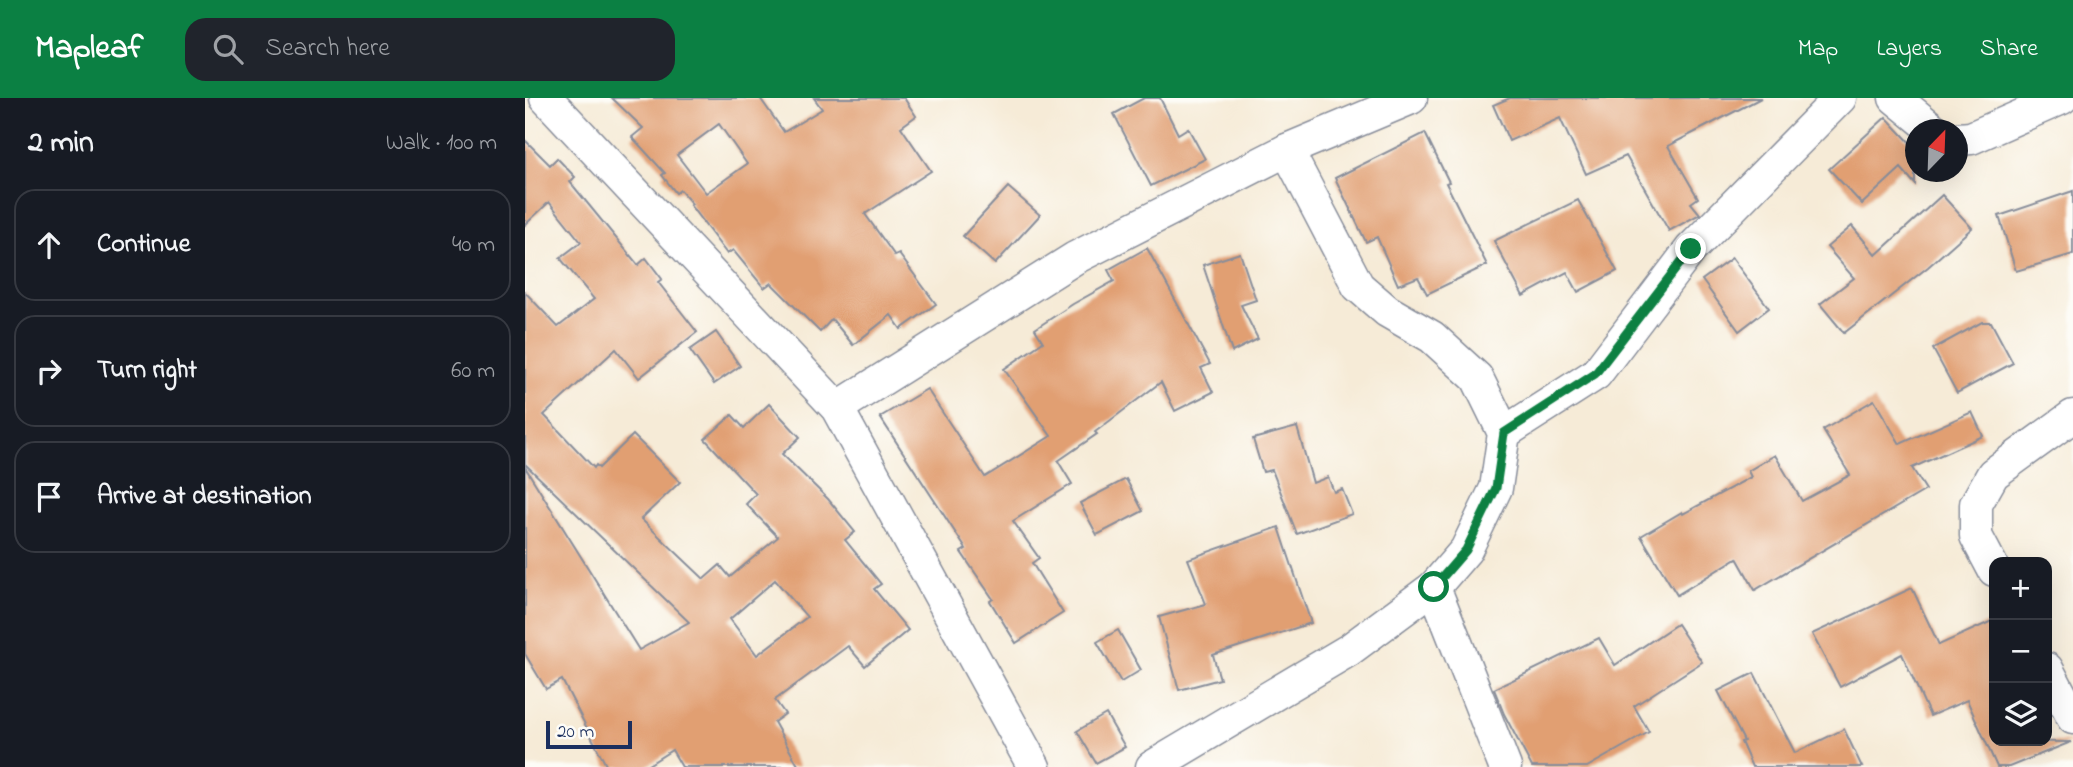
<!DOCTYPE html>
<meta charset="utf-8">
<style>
body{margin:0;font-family:"Indie Flower",sans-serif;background:#20242c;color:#f1f3f6}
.controls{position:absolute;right:21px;bottom:21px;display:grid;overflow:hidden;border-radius:14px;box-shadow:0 7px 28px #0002}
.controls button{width:63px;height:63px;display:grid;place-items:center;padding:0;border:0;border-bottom:2px solid #363941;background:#171b24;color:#f1f3f6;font:35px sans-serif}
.compass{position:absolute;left:1380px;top:21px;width:63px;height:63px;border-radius:50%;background:#171b24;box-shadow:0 7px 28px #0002;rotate:23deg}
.scale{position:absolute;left:21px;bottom:18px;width:86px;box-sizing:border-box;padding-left:7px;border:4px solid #1b2f5e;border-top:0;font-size:19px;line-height:24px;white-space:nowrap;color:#1b2f5e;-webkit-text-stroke:5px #fdfcf7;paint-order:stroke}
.stop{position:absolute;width:21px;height:21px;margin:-16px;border:5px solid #0b8043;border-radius:50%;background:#fff}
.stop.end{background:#0b8043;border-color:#fff;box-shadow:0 2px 7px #0008}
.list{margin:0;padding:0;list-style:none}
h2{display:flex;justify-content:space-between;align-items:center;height:91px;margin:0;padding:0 28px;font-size:30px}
h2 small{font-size:23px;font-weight:400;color:#9ea1a6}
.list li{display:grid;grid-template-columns:46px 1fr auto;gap:21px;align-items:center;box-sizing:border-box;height:112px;margin:0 14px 14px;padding:0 14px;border:2px solid #363941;border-radius:21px}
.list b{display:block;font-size:26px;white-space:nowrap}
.list em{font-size:23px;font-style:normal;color:#9ea1a6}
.icon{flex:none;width:38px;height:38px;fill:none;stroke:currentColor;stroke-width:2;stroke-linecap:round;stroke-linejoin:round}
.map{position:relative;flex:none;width:1548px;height:669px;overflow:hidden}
header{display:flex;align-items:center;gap:42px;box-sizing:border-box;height:98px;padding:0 35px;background:#0b8043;color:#fff}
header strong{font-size:33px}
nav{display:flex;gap:38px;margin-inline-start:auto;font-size:24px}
.search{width:490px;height:63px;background:#20242c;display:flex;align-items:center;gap:18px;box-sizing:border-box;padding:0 24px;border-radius:21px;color:#9ea1a6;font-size:26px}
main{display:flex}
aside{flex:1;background:#171b24}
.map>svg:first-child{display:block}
.building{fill:#e19f72;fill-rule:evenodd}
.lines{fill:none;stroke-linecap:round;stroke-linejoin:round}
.minor-casing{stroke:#888d9a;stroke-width:35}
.minor{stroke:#fff;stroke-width:32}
.route{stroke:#0b8043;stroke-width:9}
</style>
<header>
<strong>Mapleaf</strong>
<div class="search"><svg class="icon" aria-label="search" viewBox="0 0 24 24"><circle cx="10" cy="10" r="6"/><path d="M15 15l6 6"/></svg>Search here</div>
<nav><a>Map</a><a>Layers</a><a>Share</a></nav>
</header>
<main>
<aside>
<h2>2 min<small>Walk · 100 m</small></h2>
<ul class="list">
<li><svg class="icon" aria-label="ahead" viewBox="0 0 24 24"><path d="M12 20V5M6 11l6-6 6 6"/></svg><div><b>Continue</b></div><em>40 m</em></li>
<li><svg class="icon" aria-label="right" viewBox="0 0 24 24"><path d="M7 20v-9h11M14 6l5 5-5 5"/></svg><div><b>Turn right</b></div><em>60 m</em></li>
<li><svg class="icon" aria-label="arrive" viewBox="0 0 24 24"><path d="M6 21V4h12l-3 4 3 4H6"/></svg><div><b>Arrive at destination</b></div></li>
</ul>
</aside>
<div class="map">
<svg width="1548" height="669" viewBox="0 0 1548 669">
<rect width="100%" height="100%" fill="#fdfcf7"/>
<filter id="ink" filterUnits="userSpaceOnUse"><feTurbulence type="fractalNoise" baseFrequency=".0143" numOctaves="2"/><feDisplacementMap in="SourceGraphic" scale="14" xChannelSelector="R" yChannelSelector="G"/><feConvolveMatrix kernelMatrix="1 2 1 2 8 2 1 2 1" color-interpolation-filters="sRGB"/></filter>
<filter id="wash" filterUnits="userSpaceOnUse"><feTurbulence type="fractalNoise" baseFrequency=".00686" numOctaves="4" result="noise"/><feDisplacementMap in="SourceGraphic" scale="28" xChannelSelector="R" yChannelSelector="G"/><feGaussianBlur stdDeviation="1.57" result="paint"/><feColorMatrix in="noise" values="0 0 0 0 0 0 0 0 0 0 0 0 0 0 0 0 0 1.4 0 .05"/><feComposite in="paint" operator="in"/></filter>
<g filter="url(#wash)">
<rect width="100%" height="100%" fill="#f6ebd7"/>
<g id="blocks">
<g class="building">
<path d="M87,0h148l24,34 38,-23 -8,-11h90l12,18 -15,11 30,44 -66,43 30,42 4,-2 37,50 -35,25 -10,-14 -38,30 -21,-26 -12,13 -49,-49 -7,5 -31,-38 -6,4 -37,-49 2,-1 -12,-14 -4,3 -14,-18 3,-2 -33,-36 11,-9zM194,26l28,40 -41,29 -29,-38z"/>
<polygon points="619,0 635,0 653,36 663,30 680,61 626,88 589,16"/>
<polygon points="985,0 1236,0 1143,48 1173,100 1166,105 1175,116 1144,133 1101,58 1061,76 1035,20 984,43 968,7"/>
<polygon points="1361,19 1390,50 1390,86 1376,70 1337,106 1304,71"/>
<polygon points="900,35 924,84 921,85 962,167 902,196 893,179 873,187 852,139 841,144 810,80"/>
<path d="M0,42l25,25 7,-7 18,19 -5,5 68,83 8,-7 16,21 -4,3 39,50 -58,46 -23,-29 -72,66 50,53 2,-3 3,3 34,-33 47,47 -39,37 63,60 16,-14 10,12 48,-40 -32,-33 10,-10 -51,-55 27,-24 12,13 25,-24 31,33 -18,17 46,45 27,33 -10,8 36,44 -7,5 34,41 -43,36 -17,-20 -73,54 10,14 -11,8 25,45h-117l-10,-17 -27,17h-38l-45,-87 -16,9 -21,-35v-187l114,183 50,-28 -164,-158v-172l33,35 36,-28 -34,-41 21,-16 -32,-40 -24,23zM250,482l32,37 -50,38 -27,-36z"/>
<polygon points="483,89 515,117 470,166 438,138"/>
<polygon points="1548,93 1548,156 1491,173 1474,118"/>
<polygon points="1417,97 1447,130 1403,169 1319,235 1295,206 1329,180 1302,149 1327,128 1351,157"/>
<polygon points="1053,102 1092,173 1053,194 1042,174 998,198 969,143"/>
<polygon points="622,150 685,266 676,270 688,294 650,313 636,284 570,334 572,336 533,363 547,386 488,423 514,460 507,465 538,515 491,545 465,503 468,501 436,454 441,451 355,319 402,291 460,379 526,338 479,271 518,244 510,231 548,206 589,183 583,172"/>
<polygon points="715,155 731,202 716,207 733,241 707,254 678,167"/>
<polygon points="1207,160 1244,210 1214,233 1177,182"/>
<polygon points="1457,224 1466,224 1488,265 1432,295 1408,251"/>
<polygon points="191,234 215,268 189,286 165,252"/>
<polygon points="1349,302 1375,346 1447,314 1458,338 1387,370 1401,392 1230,492 1212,460 1152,497 1116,438 1157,414 1158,416 1226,379 1223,373 1250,357 1277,403 1325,377 1298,332"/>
<polygon points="772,329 788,385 803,379 809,394 817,391 827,416 772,436 747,372 738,374 728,341"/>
<polygon points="601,381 618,413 572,437 555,405"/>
<polygon points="754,429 786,525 688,557 695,581 654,592 634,519 681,506 663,461"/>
<polygon points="1387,490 1414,547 1469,522 1469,643 1546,644 1484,669 1472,669 1442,602 1405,618 1377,556 1315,589 1287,536"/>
<polygon points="1152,526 1177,564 1109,608 1124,634 1062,669 1007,669 979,616 969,591 1074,540 1090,567"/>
<polygon points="593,532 616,572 596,584 572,544"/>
<polygon points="1229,575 1270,655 1319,631 1337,669 1227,669 1216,644 1219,643 1193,593"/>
<polygon points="581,616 600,649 571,665 552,633"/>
</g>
</g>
</g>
<g filter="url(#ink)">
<use href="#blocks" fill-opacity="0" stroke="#888d9a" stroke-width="2"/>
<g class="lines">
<defs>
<g id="minor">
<polyline points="21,0 312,310 509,669"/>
<polyline points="1370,0 1409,32"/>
<polyline points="1433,41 1446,40 1537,0"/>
<polyline points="312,310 550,160 762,52 886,0"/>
<polyline points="979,335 1071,276 1166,151 1315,0"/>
<polyline points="1469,472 1451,438 1451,406 1468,376 1548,318"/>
<polyline points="909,489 980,669"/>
<polyline points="1522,571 1548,620"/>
<polyline points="627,669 824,552 909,489 941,452 971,390 979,335 952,280 907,239 862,213 833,188 762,52"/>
</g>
</defs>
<use href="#minor" class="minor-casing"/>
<use href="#minor" class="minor"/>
</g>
</g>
<g class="lines" filter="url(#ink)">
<polyline class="route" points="909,489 941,452 971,390 979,335 1070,276 1166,151"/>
</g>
</svg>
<div class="controls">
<button>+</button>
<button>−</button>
<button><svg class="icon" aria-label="layers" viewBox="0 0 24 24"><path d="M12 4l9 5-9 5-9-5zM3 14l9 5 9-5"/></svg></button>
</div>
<svg class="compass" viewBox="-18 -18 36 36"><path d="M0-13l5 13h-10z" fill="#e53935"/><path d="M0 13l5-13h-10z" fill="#9ea1a6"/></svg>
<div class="scale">20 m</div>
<div class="stop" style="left:909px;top:489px"></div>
<div class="stop end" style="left:1166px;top:151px"></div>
</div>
</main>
